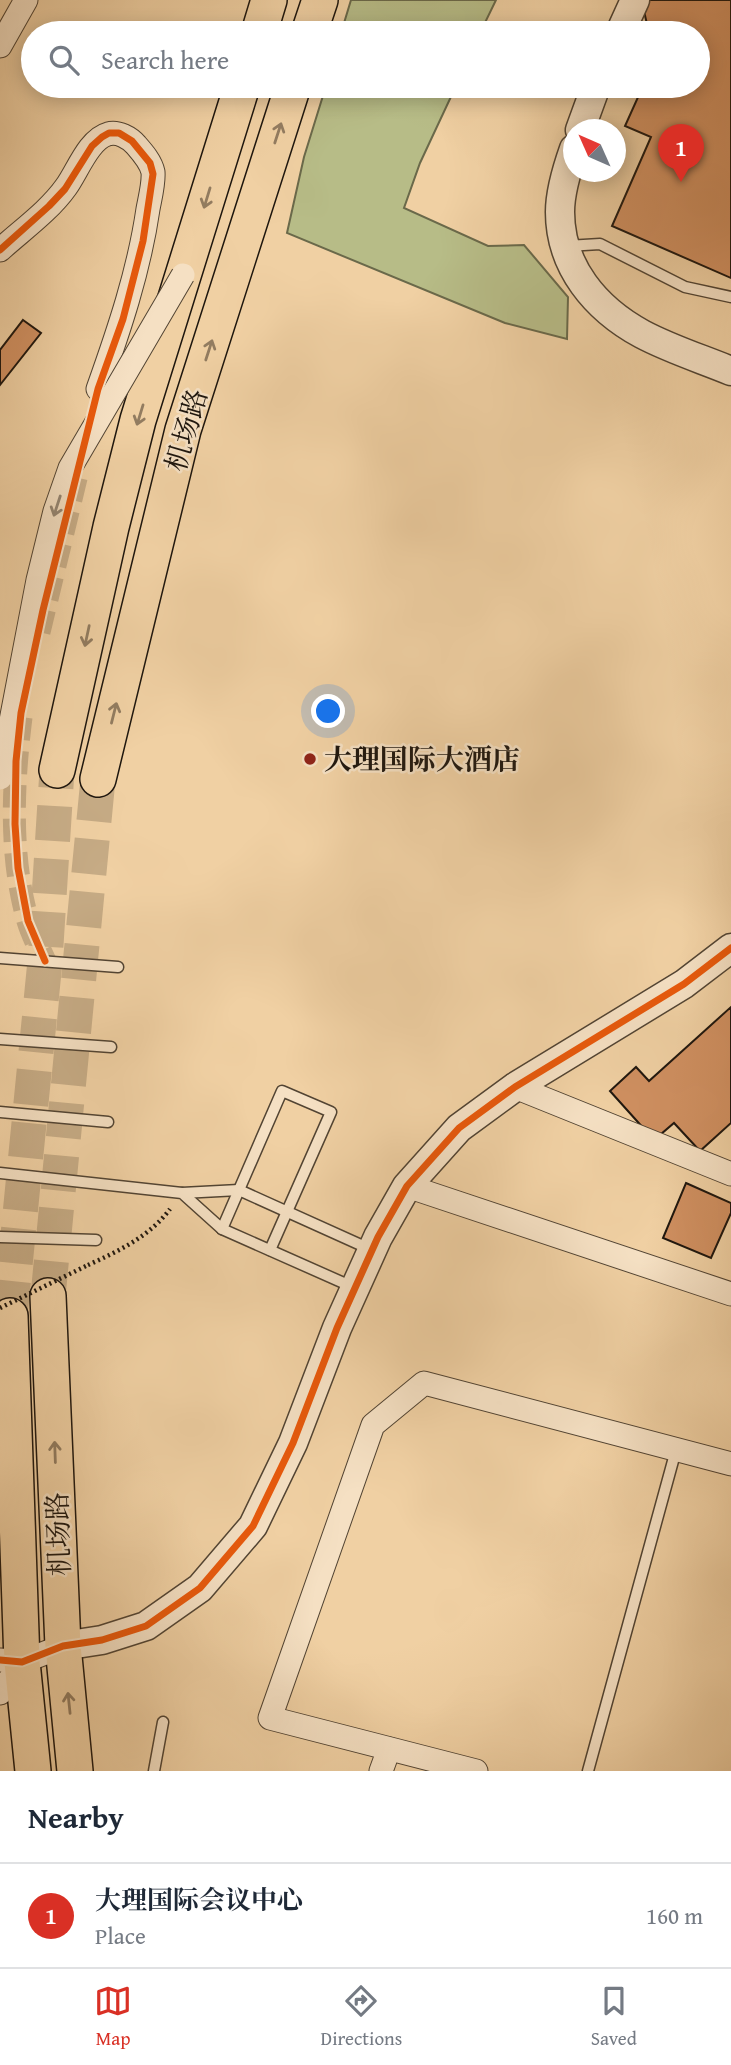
<!DOCTYPE html>
<meta charset="utf-8">
<style>
body{margin:0;font-family:"Gentium Book Plus","Noto Serif SC",serif;background:#f2f2f3;color:#1f2937}
.compass{position:absolute;left:563px;top:119px;width:63px;height:63px;border-radius:50%;background:#fff;box-shadow:0 4px 18px #0003;rotate:315deg}
.you{position:absolute;left:329px;top:712px;width:24px;height:24px;margin:-18px;border:5px solid #fff;border-radius:50%;background:#1a73e8;box-shadow:0 0 0 10px #1a73e833}
.badge{display:grid;place-items:center;width:46px;height:46px;border-radius:50%;background:#d93025;color:#fff;font-size:23px;font-weight:700}
.pin{position:absolute;translate:-50% -58px;filter:drop-shadow(0 2px 4px #0008)}
.pin::after{content:'';position:absolute;top:37px;width:24px;height:21px;background:inherit;clip-path:polygon(0 0,100% 0,50% 100%)}
.list{margin:0;padding:0;list-style:none}
h2{display:flex;justify-content:space-between;align-items:center;height:91px;margin:0;padding:0 28px;font-size:30px}
h2 small{font-size:23px;font-weight:400;color:#747a83}
.list li{display:grid;grid-template-columns:46px 1fr auto;gap:21px;align-items:center;box-sizing:border-box;height:105px;padding:0 28px;border-top:2px solid #e0e1e3}
.list b{display:block;font-size:26px;white-space:nowrap}
.list p{margin:0;font-size:23px;white-space:nowrap;color:#747a83}
.list em{font-size:23px;font-style:normal;color:#747a83}
.icon{flex:none;width:38px;height:38px;fill:none;stroke:currentColor;stroke-width:2;stroke-linecap:round;stroke-linejoin:round}
.map{position:relative;flex:none;width:731px;height:1771px;overflow:hidden}
.search{position:absolute;background:#fff;box-shadow:0 4px 18px #0003;left:21px;right:21px;top:21px;height:77px;display:flex;align-items:center;gap:18px;box-sizing:border-box;padding:0 24px;border-radius:38px;color:#747a83;font-size:26px}
.sheet{height:196px;background:#fff}
nav{display:flex;justify-content:space-around;align-items:center;box-sizing:border-box;height:98px;border-top:2px solid #e0e1e3;background:#fff;font-size:19px;color:#747a83}
nav a{display:grid;justify-items:center;gap:4px}
nav .on{color:#d93025}
.map>svg:first-child{display:block}
.green{fill:#b7bc87;stroke:#6a694a;stroke-width:2}
.building{fill:#d09061;stroke:#1e160e;stroke-width:2}
.lines{fill:none;stroke-linecap:round;stroke-linejoin:round}
.minor-tunnel{stroke:#c6ab85;stroke-width:23;stroke-dasharray:23 11;stroke-linecap:butt}
.primary-tunnel{stroke:#c6ab85;stroke-width:35;stroke-dasharray:35 18;stroke-linecap:butt}
.service-casing{stroke:#524433;stroke-width:13}
.minor-casing{stroke:#524433;stroke-width:25}
.tertiary-casing{stroke:#524433;stroke-width:31}
.primary-casing{stroke:#1e160e;stroke-width:38}
.path{stroke:#1e160e;stroke-width:4.5;stroke-dasharray:2 3.5;stroke-linecap:butt}
.service{stroke:#f5e0c3;stroke-width:10}
.minor{stroke:#f5e0c3;stroke-width:23}
.tertiary{stroke:#f5e0c3;stroke-width:28}
.primary{stroke:#f0d0a3;stroke-width:35}
.minor-bridge-casing{stroke:#524433;stroke-width:25;stroke-linecap:butt}
.path-bridge{stroke:#1e160e;stroke-width:4.5;stroke-dasharray:2 3.5;stroke-linecap:butt}
.minor-bridge{stroke:#f5e0c3;stroke-width:23}
.cycleway-casing{stroke:#f5e0c3;stroke-width:11}
.cycleway{stroke:#e8590c;stroke-width:7}
.oneway{stroke:#927c60}
.oneway2{stroke:#948572}
.poi-dot{fill:#8f2418;stroke:#f5e0c3;stroke-width:2.5}
.labels{text-anchor:middle;stroke-width:5;stroke-linejoin:round;paint-order:stroke}
.street-label{font-size:28px;fill:#1e160e;stroke:#f5e0c3}
.poi-label{font-size:28px;font-weight:bold;fill:#1e160e;stroke:#f5e0c3;text-anchor:start}
</style>
<div class="map">
<svg width="731" height="1771" viewBox="0 0 731 1771">
<rect width="100%" height="100%" fill="#f0d0a3"/>
<filter id="stains"><feTurbulence type="fractalNoise" baseFrequency=".00286" numOctaves="4"/><feColorMatrix values="0 0 0 0 .2 0 0 0 0 .09 0 0 0 0 .02 0 0 0 .5 -.17"/></filter>
<radialGradient id="worn" r=".72"><stop offset=".6" stop-color="#630" stop-opacity="0"/><stop offset="1" stop-color="#630" stop-opacity=".3"/></radialGradient>
<g class="green">
<polygon points="351,0 496,0 480,33 341,33"/>
<polygon points="326,86 456,86 420,163 404,208 488,246 524,245 568,297 567,339 505,323 287,233 304,157"/>
</g>
<g class="building">
<polygon points="649,0 731,0 731,278 612,226 651,137 625,126 643,86 698,86 698,33 649,33 644,11"/>
<polygon points="23,320 41,333 0,385 0,350"/>
<polygon points="731,1007 731,1123 700,1151 674,1123 654,1140 610,1091 636,1067 649,1081"/>
<polygon points="686,1183 731,1203 731,1213 711,1258 663,1238"/>
</g>
<g class="lines">
<g class="minor-tunnel">
<polyline points="39,632 77,474"/>
<path d="M21,717c-8,66 -12,138 7,204 4,13 11,27 17,40"/>
</g>
<g class="primary-tunnel">
<polyline points="48,1296 98,779"/>
<polyline points="10,1316 45,961 57,770"/>
</g>
<defs>
<g id="service">
<polyline points="567,246 600,244 685,287 731,297"/>
<polyline points="0,958 118,967"/>
<polyline points="0,1039 111,1047"/>
<polyline points="0,1112 108,1122"/>
<polyline points="0,1173 182,1193 222,1229 355,1288"/>
<polyline points="182,1193 239,1190 372,1250"/>
<polyline points="222,1229 282,1091 331,1112 270,1250"/>
<polyline points="0,1237 96,1240"/>
<polyline points="154,1771 163,1722"/>
<polyline points="588,1771 676,1450"/>
</g>
<g id="minor">
<polyline points="0,46 26,0"/>
<path d="M0,250c22,-20 49,-39 66,-63 11,-15 23,-48 42,-53 10,-3 22,4 28,11 7,8 15,17 17,27 1,11 -3,26 -5,37 -9,62 -29,121 -50,180"/>
<polyline points="515,1087 731,1174"/>
<polyline points="407,1186 731,1294"/>
<polyline points="0,1660 22,1662 63,1646"/>
<polyline points="0,1693 22,1662"/>
<polyline points="381,1771 389,1749"/>
<polyline points="476,1771 270,1718 373,1425 424,1383 731,1464"/>
</g>
<g id="tertiary">
<polyline points="620,33 635,0"/>
<polyline points="580,130 596,86"/>
<path d="M574,149c-6,17 -14,45 -14,63 0,55 36,97 82,122 28,15 60,25 89,37"/>
<polyline points="63,1646 102,1640 146,1626 200,1588 253,1526 293,1443 337,1328 378,1237 407,1186 459,1128 515,1087 684,984 731,948"/>
</g>
<g id="primary">
<polyline points="259,33 269,0"/>
<polyline points="309,33 320,0"/>
<polyline points="57,770 111,527 138,420 242,86"/>
<polyline points="98,779 183,430 293,86"/>
<polyline points="48,1296 63,1646 75,1771"/>
<polyline points="10,1316 22,1662 33,1771"/>
</g>
</defs>
<use href="#service" class="service-casing"/>
<use href="#minor" class="minor-casing"/>
<use href="#tertiary" class="tertiary-casing"/>
<use href="#primary" class="primary-casing"/>
<path class="path" d="M88,1265c31,-14 62,-29 82,-56"/>
<use href="#service" class="service"/>
<use href="#minor" class="minor"/>
<use href="#tertiary" class="tertiary"/>
<use href="#primary" class="primary"/>
<defs>
<polyline id="minor-bridge" points="0,778 38,580 55,511 70,468 183,275"/>
</defs>
<use href="#minor-bridge" class="minor-bridge-casing"/>
<polyline class="path-bridge" points="0,1308 88,1265"/>
<use href="#minor-bridge" class="minor-bridge"/>
<defs>
<g id="cycleway">
<polyline points="0,250 49,206 65,189 92,146 102,137 109,133 119,133 132,141 150,163 153,174 143,241 123,319 98,389 43,610 21,713 16,761 15,824 18,868 28,921 45,961"/>
<polyline points="0,1660 22,1662 63,1646 102,1640 146,1626 200,1588 253,1526 293,1443 337,1328 378,1237 407,1186 459,1128 515,1087 684,984 731,948"/>
</g>
</defs>
<use href="#cycleway" class="cycleway-casing"/>
<use href="#cycleway" class="cycleway"/>
</g>
<defs><path id="oneway-shaft" d="M-6 0H5M1.5-3L5.5 0L1.5 3" fill="none" stroke-width="1.6" stroke-linecap="round" stroke-linejoin="round" transform="scale(1.75)"/></defs>
<g class="oneway">
<use href="#oneway-shaft" transform="translate(278 133) rotate(-72)"/>
<use href="#oneway-shaft" transform="translate(207 198) rotate(107)"/>
<use href="#oneway-shaft" transform="translate(209 350) rotate(-72)"/>
<use href="#oneway-shaft" transform="translate(140 415) rotate(107)"/>
<use href="#oneway-shaft" transform="translate(87 636) rotate(102)"/>
<use href="#oneway-shaft" transform="translate(114 713) rotate(-76)"/>
<use href="#oneway-shaft" transform="translate(55 1452) rotate(-92)"/>
<use href="#oneway-shaft" transform="translate(69 1703) rotate(-96)"/>
</g>
<use class="oneway2" href="#oneway-shaft" transform="translate(57 506) rotate(108)"/>
<circle class="poi-dot" cx="310" cy="759" r="7"/>
<g class="labels">
<g class="street-label">
<text transform="translate(186 430) rotate(-74)" y="10">机场路</text>
<text transform="translate(58 1534) rotate(-92)" y="10">机场路</text>
</g>
<g class="poi-label">
<text x="324" y="769">大理国际大酒店</text>
</g>
</g>
<rect width="100%" height="100%" filter="url(#stains)"/>
<rect width="100%" height="100%" fill="url(#worn)"/>
</svg>
<svg class="compass" viewBox="-18 -18 36 36"><path d="M0-13l5 13h-10z" fill="#e53935"/><path d="M0 13l5-13h-10z" fill="#747a83"/></svg>
<div class="you"></div>
<div class="pin badge" style="left:681px;top:182px">1</div>
<div class="search"><svg class="icon" aria-label="search" viewBox="0 0 24 24"><circle cx="10" cy="10" r="6"/><path d="M15 15l6 6"/></svg>Search here</div>
</div>
<section class="sheet">
<h2>Nearby<small></small></h2>
<ul class="list">
<li><span class="badge">1</span><div><b>大理国际会议中心</b><p>Place</p></div><em>160 m</em></li>
</ul>
</section>
<nav>
<a class="on"><svg class="icon" aria-label="map" viewBox="0 0 24 24"><path d="M3 6l6-2 6 2 6-2v14l-6 2-6-2-6 2zM9 4v14M15 6v14"/></svg>Map</a>
<a><svg class="icon" aria-label="directions" viewBox="0 0 24 24"><path d="M12 3l9 9-9 9-9-9zM9 14v-3h6M13 9l2 2-2 2"/></svg>Directions</a>
<a><svg class="icon" aria-label="saved" viewBox="0 0 24 24"><path d="M7 4h10v16l-5-4-5 4z"/></svg>Saved</a>
</nav>
